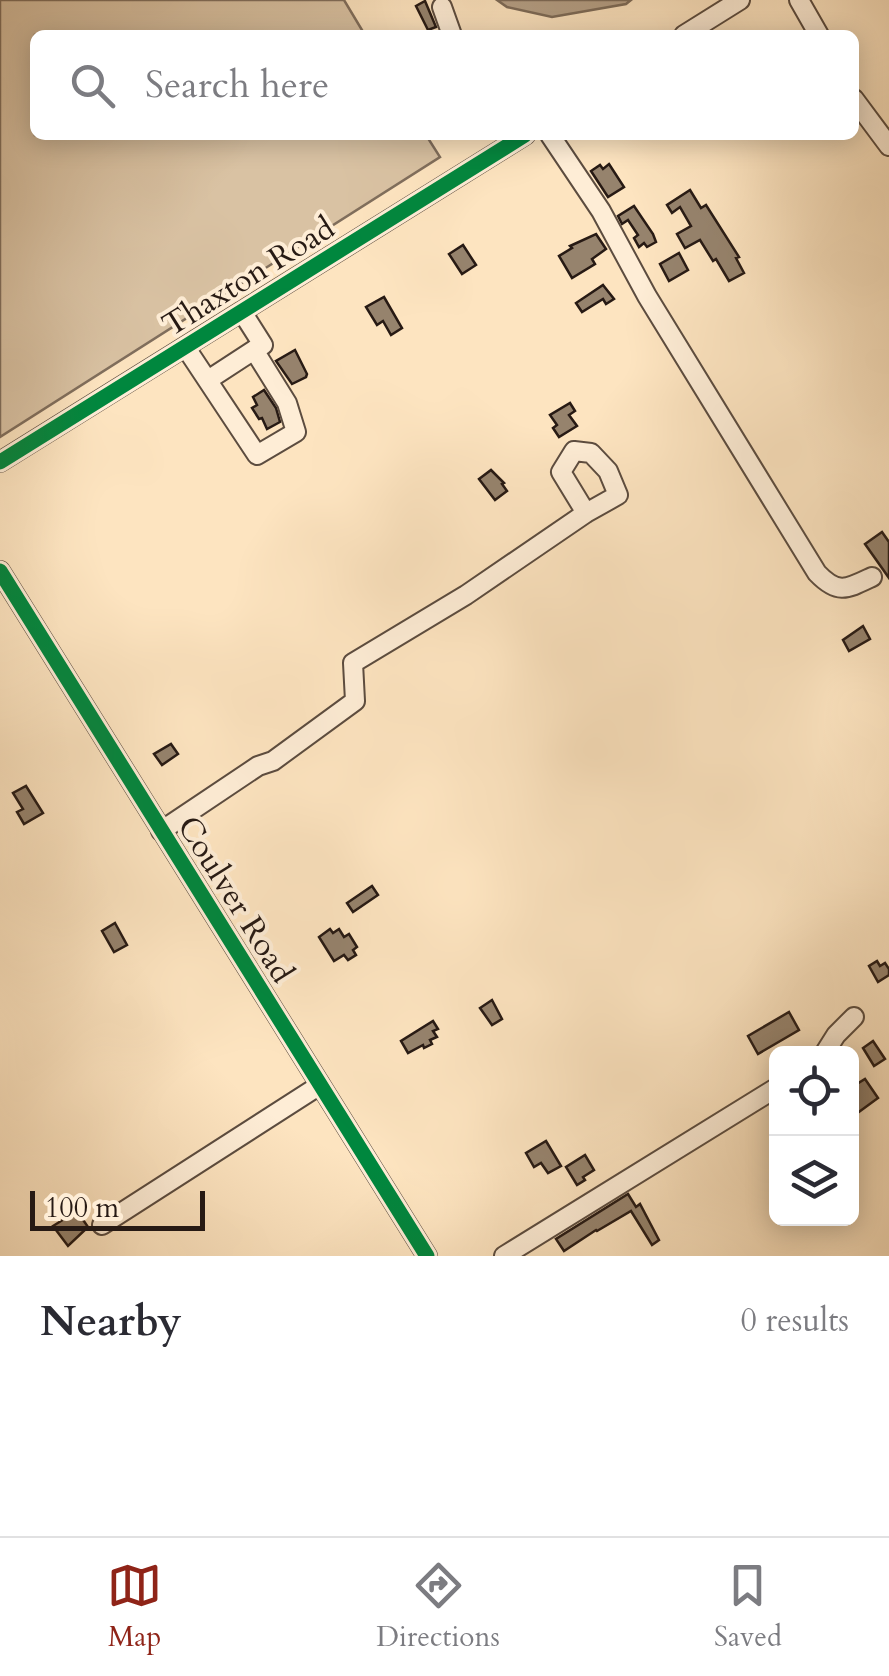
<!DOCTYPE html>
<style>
body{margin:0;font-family:Cardo,serif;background:#f7f7f7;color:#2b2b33}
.controls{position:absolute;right:30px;bottom:30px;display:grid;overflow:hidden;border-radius:15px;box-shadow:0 5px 25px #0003}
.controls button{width:90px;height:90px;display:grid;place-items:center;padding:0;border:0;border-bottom:2px solid #e1e1e2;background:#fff;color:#2b2b33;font:50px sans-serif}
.scale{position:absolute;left:30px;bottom:25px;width:175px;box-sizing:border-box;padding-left:10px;border:5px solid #271a14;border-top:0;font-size:28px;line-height:35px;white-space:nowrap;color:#271a14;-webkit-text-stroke:8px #feedd6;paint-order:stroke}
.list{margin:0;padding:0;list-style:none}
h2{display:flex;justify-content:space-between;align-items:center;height:130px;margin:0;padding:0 40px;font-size:42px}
h2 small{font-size:32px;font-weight:400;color:#7c7c81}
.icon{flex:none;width:55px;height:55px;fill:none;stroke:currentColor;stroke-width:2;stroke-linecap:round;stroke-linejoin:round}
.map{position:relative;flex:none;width:889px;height:1256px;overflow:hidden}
.search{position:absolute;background:#fff;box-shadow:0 5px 25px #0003;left:30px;right:30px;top:30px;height:110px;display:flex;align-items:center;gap:25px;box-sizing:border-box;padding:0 35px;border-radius:15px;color:#7c7c81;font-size:38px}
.sheet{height:280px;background:#fff}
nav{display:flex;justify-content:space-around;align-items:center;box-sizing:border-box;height:140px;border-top:2px solid #e1e1e2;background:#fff;font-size:28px;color:#7c7c81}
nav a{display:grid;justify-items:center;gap:5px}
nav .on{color:#8f2418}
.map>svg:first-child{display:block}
.green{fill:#d9c2a3;stroke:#806e5c;stroke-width:2.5}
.water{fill:#b49f86;stroke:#7c6a58;stroke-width:2.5}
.building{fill:#96836d;stroke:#271a14;stroke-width:2.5}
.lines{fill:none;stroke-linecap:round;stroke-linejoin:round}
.minor-casing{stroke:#5c4c3f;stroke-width:22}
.minor{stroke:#feedd6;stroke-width:18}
.cycleway-casing{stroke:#feedd6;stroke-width:21}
.cycleway{stroke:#00873e;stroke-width:15}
.labels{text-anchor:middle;stroke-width:8;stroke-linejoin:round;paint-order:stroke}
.street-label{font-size:32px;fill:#271a14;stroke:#feedd6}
</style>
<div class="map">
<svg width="889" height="1256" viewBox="0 0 889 1256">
<rect width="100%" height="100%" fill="#fde4c0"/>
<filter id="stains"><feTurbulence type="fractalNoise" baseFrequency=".002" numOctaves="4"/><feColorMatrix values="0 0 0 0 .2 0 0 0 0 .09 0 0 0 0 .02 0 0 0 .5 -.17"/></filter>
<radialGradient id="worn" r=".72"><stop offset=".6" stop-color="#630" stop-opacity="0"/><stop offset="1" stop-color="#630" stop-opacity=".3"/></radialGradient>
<polygon class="green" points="0,0 344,0 365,35 35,35 35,135 426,135 440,157 0,437"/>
<polygon class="water" points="497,0 631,0 626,4 552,17 507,7"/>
<g class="building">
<polygon points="425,1 436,27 428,30 416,6"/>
<polygon points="609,164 624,187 608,197 591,171 600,165 603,169"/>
<polygon points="690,190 701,208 706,205 739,257 736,258 744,273 729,281 716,259 713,261 700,240 685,248 677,234 691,226 680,207 672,213 667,205"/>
<polygon points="634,206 653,234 656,242 647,247 644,243 639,247 634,238 638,235 628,220 622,224 618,216"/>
<polygon points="596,234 606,249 592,259 595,264 572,278 559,256 572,248 570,246"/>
<polygon points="463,245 476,265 462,274 449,254"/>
<polygon points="679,253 688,270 669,281 660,264"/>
<polygon points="603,285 614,299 606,304 603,299 582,312 576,303"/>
<polygon points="384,297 402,328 391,335 383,321 377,325 366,307"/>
<polygon points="295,350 307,374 306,377 292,384 276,361"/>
<polygon points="264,390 276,408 280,422 267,429 262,418 259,419 252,408 257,405 253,397"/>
<polygon points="570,403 575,411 569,415 577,426 559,437 553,428 557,425 550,415"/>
<polygon points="491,470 504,483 502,484 507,491 495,500 479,479"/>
<polygon points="882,532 889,542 889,578 865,544"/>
<polygon points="863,626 870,639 849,651 843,640"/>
<polygon points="171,744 178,754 162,765 154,754"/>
<polygon points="26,786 43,813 24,824 17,812 23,809 13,793"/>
<polygon points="372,886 378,895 353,912 347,903"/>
<polygon points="115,923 127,945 114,952 102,931"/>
<polygon points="330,929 333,933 339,929 344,937 349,934 357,947 353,950 356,955 348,960 344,955 334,961 319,937"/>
<polygon points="877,961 880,966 885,963 889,969 889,975 878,982 869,966"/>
<polygon points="492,1000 502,1019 492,1025 480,1008"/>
<polygon points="789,1012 799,1030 758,1054 748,1036"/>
<polygon points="433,1021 438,1029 433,1031 437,1037 430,1040 432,1044 424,1048 423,1045 408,1053 401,1041"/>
<polygon points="873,1041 885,1059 874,1066 863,1048"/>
<polygon points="865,1079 878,1098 852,1117 852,1087"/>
<polygon points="546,1141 561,1166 548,1173 541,1163 534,1167 526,1153"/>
<polygon points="585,1155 594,1170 583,1177 585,1180 577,1185 566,1167"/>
<polygon points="628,1194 636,1207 640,1204 659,1240 652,1245 631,1211 597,1231 596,1230 564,1251 556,1239"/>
<polygon points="77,1211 88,1227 68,1246 53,1226"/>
</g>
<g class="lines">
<defs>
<g id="minor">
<polyline points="799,0 819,35"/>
<polyline points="442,7 452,35"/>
<polyline points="684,35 740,0"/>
<polyline points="854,99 889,146"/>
<path d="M550,135l51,76 46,85 170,277c21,22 30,16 55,4"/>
<polyline points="242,312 263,345"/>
<polyline points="186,348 257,455 296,432 287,403 254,350 208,380"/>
<polyline points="0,462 525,135"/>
<polyline points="0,571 427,1256"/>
<polyline points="161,831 258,766 273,761 355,701 353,663 466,595 586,513 618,495 608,471 591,453 574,451 561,472 586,513"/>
<polyline points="824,1054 836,1035 854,1017"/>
<polyline points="102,1225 320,1085"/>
<polyline points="504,1256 776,1088"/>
</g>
</defs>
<use href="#minor" class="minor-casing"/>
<use href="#minor" class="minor"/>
<defs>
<g id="cycleway">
<polyline points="0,462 525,135"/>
<polyline points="0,571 427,1256"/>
</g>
</defs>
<use href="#cycleway" class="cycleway-casing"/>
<use href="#cycleway" class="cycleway"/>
</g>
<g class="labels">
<g class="street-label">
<text transform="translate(248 276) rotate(-32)" y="11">Thaxton Road</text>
<text transform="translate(236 899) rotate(58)" y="11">Coulver Road</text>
</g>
</g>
<rect width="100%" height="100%" filter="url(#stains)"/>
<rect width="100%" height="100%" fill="url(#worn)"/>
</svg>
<div class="controls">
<button><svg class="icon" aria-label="locate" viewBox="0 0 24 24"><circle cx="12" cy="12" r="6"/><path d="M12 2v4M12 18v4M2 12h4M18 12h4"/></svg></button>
<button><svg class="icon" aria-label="layers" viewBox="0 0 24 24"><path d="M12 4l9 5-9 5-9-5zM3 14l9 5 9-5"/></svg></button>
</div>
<div class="scale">100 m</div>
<div class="search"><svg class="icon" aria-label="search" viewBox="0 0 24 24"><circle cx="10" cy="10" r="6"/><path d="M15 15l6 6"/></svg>Search here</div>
</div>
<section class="sheet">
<h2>Nearby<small>0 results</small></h2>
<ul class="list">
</ul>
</section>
<nav>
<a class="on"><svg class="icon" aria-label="map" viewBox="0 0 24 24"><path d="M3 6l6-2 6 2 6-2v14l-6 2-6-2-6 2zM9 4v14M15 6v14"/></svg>Map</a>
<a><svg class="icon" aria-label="directions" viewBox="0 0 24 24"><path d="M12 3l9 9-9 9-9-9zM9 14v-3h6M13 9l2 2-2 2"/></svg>Directions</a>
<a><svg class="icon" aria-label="saved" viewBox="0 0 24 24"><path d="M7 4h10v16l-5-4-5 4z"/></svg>Saved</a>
</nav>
